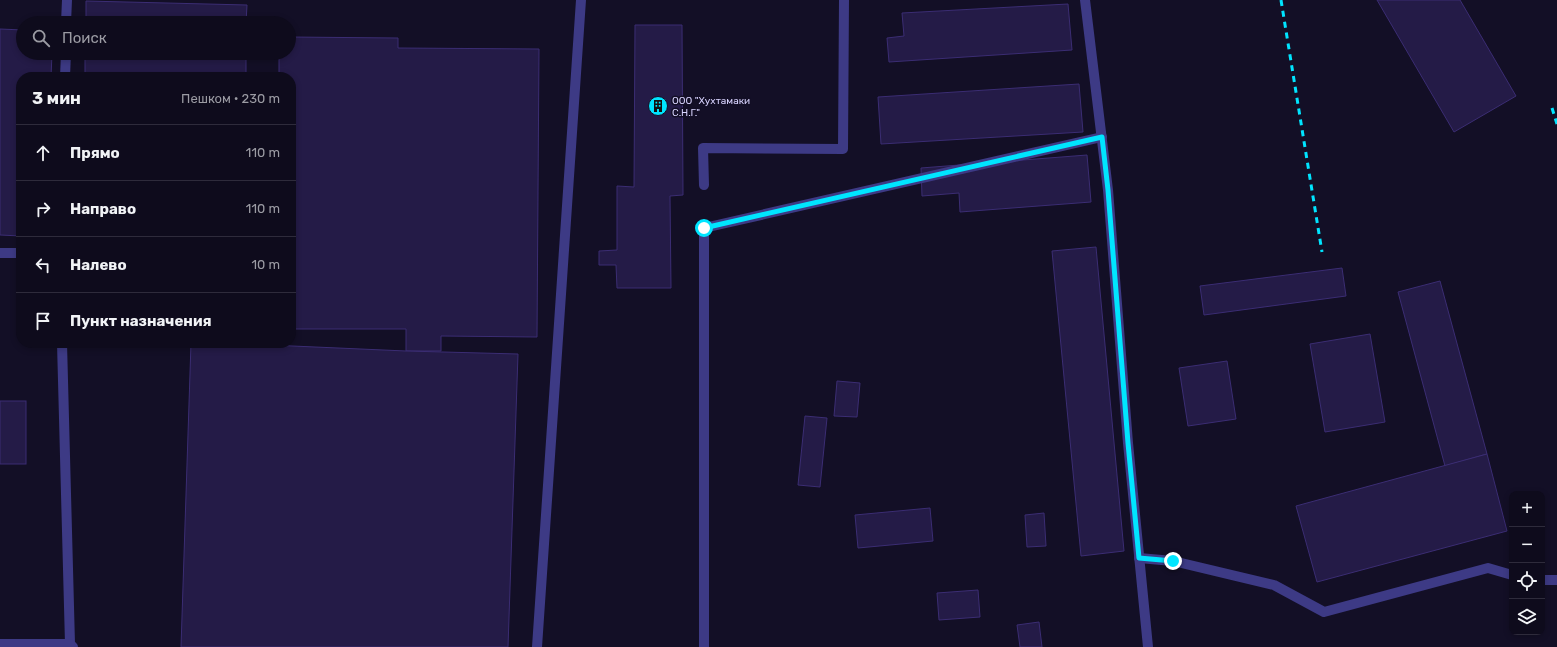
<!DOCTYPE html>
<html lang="ru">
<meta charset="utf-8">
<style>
body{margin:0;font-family:Rubik,sans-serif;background:#1c1929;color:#f1f3f6}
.controls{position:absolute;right:12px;bottom:12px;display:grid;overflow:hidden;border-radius:8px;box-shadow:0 2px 6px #0003}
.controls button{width:36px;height:36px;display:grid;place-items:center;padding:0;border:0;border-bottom:1px solid #2e2b3b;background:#0e0b1c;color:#f1f3f6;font:20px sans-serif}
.stop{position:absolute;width:12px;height:12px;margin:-9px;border:3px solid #00e5ff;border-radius:50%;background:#fff}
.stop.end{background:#00e5ff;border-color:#fff;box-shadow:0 1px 4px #0008}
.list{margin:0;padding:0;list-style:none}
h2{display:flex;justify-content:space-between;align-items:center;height:52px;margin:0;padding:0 16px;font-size:17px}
h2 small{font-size:13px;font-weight:400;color:#9b9ba3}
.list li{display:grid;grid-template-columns:26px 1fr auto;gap:12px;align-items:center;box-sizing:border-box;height:56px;padding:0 16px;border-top:1px solid #2e2b3b}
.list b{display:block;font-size:15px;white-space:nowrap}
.list em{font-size:13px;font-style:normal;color:#9b9ba3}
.icon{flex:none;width:22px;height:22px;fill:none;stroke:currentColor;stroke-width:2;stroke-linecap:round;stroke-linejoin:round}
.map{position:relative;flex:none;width:1557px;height:647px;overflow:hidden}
.search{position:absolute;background:#0e0b1c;box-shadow:0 2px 6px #0003;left:16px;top:16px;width:280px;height:44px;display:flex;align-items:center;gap:10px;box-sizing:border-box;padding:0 14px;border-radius:22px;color:#9b9ba3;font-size:15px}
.panel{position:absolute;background:#0e0b1c;box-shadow:0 2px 6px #0003;left:16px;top:72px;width:280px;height:276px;border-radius:16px}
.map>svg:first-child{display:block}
.building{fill:#241b47;stroke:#3b2d73}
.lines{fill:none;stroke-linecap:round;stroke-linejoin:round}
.service{stroke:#3d3a85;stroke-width:10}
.minor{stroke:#3d3a85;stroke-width:10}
.rail{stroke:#00e5ff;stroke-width:3;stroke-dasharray:6 5;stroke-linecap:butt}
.route{stroke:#00e5ff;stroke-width:5}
.labels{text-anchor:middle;stroke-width:3;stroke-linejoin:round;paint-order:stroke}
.poi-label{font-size:10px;fill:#d9d4ff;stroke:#130f26;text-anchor:start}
</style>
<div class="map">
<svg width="1557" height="647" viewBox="0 0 1557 647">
<rect width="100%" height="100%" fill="#130f26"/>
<g class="building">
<polygon points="1377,0 1460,0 1516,96 1454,132"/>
<polygon points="86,1 247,5 246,23 86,23"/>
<polygon points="1068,4 1072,50 889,62 887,38 904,36 902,13"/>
<polygon points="635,25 682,25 683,195 670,196 671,288 617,288 616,265 599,265 599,251 617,250 617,186 634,187"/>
<polygon points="0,29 23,30 23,53 52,53 51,77 21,77 21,236 0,235"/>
<polygon points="289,37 398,38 398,48 539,49 537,337 441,336 441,351 406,351 406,329 291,329 291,77 279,77 279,53 289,53"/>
<rect x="85" y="53" width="161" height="24"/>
<polygon points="1079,84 1083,132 881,144 878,97"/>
<polygon points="1087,155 1091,202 960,212 959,193 922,196 921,168"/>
<polygon points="1096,247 1124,551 1081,556 1052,251"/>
<polygon points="1342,268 1346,296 1204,315 1200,286"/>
<polygon points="1440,281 1487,454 1445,466 1398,292"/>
<polygon points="1370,334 1385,422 1325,432 1310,344"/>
<polygon points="191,343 224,343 406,351 518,354 508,647 181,647"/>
<polygon points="1227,361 1236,419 1188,426 1179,368"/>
<polygon points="837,381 860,383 857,417 834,416"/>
<rect x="0" y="401" width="26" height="63"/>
<polygon points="805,416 827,418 820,487 798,485"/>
<polygon points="1487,454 1507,531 1317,582 1296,506"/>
<polygon points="930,508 933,541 858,548 855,515"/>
<polygon points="1044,513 1046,546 1027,547 1025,515"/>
<polygon points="978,590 980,617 939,620 937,593"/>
<polygon points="1039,622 1042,647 1020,647 1017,625"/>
</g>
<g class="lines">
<g class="service">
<polyline points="66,23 67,0"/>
<polyline points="65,77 66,53"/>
<polyline points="704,185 703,148 843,149 844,0"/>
<polyline points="0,253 21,253"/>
<polyline points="62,343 70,644 73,647"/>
<polyline points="1139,558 1173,561 1274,585 1324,612 1488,568 1512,575"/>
<polyline points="1542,580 1557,580"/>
<polyline points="0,644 70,644"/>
<polyline points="537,647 581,0"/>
<polyline points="704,647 704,228 1102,137"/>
</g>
<polyline class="minor" points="1085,0 1108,190 1128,443 1148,647"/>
<g class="rail">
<polyline points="1281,0 1322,252"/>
<polyline points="1552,108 1557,124"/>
</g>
</g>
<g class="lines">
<polyline class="route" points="704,228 1102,137 1108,190 1128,443 1139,558 1173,561"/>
</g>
<defs>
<symbol id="building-disc" viewBox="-11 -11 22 22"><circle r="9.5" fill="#00e5ff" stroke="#130f26"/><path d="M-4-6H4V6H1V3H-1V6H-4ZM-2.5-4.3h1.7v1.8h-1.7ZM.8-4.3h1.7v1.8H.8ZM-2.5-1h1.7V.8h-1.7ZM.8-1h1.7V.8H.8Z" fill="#111"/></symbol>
</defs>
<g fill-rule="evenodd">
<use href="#building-disc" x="647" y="95" width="22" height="22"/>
</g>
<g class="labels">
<g class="poi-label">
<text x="672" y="104">ООО "Хухтамаки<tspan x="672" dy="12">С.Н.Г."</tspan></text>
</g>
</g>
</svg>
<div class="controls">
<button>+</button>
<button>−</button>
<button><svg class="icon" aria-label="locate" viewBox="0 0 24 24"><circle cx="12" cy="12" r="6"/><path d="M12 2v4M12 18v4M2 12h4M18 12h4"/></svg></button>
<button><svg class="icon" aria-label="layers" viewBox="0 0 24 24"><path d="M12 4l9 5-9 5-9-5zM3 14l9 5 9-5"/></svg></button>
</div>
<div class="stop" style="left:704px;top:228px"></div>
<div class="stop end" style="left:1173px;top:561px"></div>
<div class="search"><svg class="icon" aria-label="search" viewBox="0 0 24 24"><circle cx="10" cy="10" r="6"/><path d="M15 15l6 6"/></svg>Поиск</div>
<section class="panel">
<h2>3 мин<small>Пешком · 230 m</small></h2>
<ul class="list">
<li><svg class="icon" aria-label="ahead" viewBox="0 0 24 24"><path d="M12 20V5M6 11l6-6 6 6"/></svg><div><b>Прямо</b></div><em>110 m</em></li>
<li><svg class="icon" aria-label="right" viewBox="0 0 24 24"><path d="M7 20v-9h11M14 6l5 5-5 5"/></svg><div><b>Направо</b></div><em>110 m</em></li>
<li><svg class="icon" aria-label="left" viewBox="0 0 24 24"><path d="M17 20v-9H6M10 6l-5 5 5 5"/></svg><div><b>Налево</b></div><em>10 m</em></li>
<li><svg class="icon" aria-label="arrive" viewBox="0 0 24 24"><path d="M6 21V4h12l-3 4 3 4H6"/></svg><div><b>Пункт назначения</b></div></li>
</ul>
</section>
</div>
